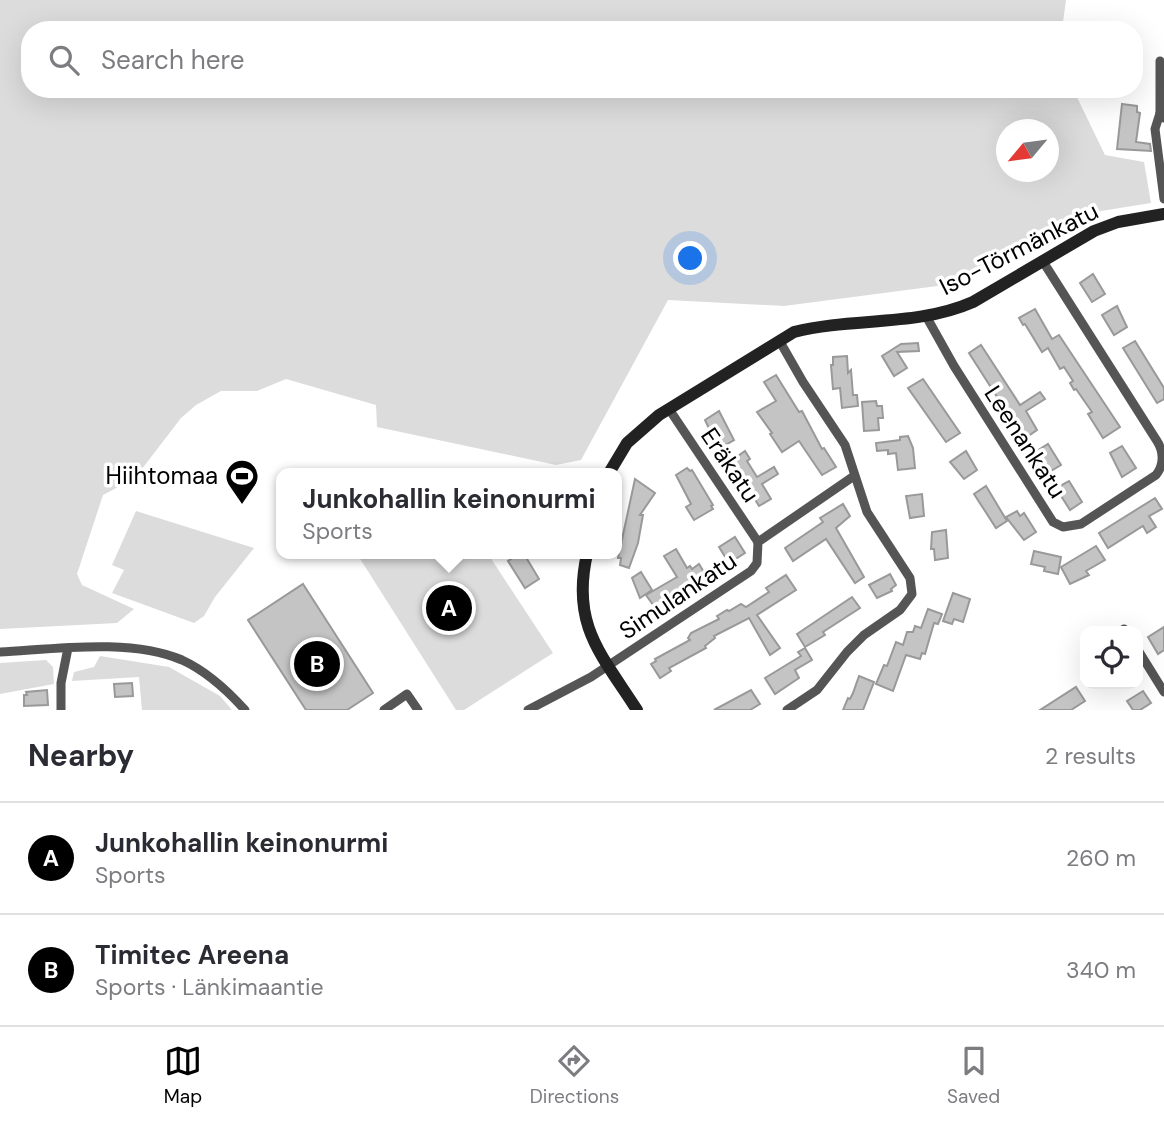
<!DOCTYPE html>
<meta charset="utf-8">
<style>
body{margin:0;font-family:"DM Sans",sans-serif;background:#f2f2f3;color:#2b2b33}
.controls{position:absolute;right:21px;bottom:21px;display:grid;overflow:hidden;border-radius:14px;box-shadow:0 7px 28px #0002}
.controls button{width:63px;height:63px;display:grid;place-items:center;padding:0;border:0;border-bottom:2px solid #e1e1e2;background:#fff;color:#2b2b33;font:35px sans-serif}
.compass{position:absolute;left:996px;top:119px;width:63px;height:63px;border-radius:50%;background:#fff;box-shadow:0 7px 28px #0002;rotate:241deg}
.you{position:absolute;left:691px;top:259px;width:24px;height:24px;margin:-18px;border:5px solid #fff;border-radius:50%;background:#1a73e8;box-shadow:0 0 0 10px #1a73e833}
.badge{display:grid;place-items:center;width:46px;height:46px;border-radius:50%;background:#000;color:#fff;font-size:23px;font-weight:700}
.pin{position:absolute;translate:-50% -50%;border:4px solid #fff;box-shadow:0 2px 7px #0006}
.popup{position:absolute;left:276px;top:468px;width:346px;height:91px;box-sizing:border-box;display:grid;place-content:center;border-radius:14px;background:#fff;filter:drop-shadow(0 2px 5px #0005);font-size:23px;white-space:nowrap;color:#7c7c81}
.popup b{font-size:26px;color:#2b2b33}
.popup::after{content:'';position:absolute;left:50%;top:100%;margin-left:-14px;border:14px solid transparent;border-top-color:#fff}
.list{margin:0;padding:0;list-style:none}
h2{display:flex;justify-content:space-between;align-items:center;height:91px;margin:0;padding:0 28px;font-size:30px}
h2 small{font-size:23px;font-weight:400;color:#7c7c81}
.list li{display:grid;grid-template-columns:46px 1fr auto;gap:21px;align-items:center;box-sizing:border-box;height:112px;padding:0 28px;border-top:2px solid #e1e1e2}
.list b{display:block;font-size:26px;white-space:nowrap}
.list p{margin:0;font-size:23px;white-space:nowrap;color:#7c7c81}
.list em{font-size:23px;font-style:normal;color:#7c7c81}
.icon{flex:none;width:38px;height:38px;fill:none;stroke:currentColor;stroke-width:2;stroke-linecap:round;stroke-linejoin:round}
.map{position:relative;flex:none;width:1164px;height:710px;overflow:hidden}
.search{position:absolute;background:#fff;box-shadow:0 7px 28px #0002;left:21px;right:21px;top:21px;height:77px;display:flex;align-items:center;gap:18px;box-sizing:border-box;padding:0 24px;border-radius:28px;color:#7c7c81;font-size:26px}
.sheet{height:315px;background:#fff}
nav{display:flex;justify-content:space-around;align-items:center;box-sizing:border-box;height:98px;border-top:2px solid #e1e1e2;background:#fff;font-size:19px;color:#7c7c81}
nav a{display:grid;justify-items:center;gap:4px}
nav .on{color:#000}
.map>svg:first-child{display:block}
.green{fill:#dcdcdc;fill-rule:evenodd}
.building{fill:#c4c4c4;stroke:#999;stroke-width:2}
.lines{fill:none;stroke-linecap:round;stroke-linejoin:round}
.street{stroke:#555;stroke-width:9}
.secondary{stroke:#222;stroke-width:12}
.labels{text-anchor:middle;stroke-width:7;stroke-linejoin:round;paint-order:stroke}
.street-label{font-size:24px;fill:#000;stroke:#fff}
.poi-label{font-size:24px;fill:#000;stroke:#fff;text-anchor:end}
</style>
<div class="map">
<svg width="1164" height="710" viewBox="0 0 1164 710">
<rect width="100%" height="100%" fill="#fff"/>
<g class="green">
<path d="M0,0h1066l-3,22 7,8h-1040v59h1043l32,66 39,7 7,41 -50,8 -156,74 -161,21 -116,-6 -87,160 -25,5 -179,-38 -1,-22 -90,-26 -29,12h-36l-25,14 -15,13 -46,60 -32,17 -26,79 5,11 52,24 -17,14 -117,6zM1006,130h42v42h-42z"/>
<polygon points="136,511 254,548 215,597 204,616 194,623 112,593 124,570 112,565"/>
<polygon points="357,554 488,554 553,653 464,710 456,710"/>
<polygon points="100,656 169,667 220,696 232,710 142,710 139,677 72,681 74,672 94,667"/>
<polygon points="46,660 53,667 54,684 0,694 0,663"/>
</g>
<g class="building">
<polygon points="1122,104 1137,106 1137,112 1140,113 1136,142 1150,144 1151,151 1117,149"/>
<polygon points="1093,274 1105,294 1092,302 1080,283"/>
<polygon points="1117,306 1127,327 1114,335 1102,315"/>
<polygon points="1035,309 1052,339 1059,335 1120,427 1103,438 1088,414 1092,412 1076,389 1074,390 1070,383 1073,381 1064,367 1060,369 1048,348 1042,352 1025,324 1023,325 1019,318"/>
<polygon points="1135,341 1164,388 1164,399 1157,403 1123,348"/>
<polygon points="918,343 919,351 897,352 907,368 894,376 882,356 901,344"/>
<polygon points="981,345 1020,405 1040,392 1045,399 1026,411 1037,430 1024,439 969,353"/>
<polygon points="847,356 848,373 851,370 853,395 857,395 858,406 842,408 840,388 833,389 831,365 833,365 833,357"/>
<polygon points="776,375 799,412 802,411 822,449 824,448 836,467 822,475 799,441 782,452 770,434 772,433 757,412 776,401 764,382"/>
<polygon points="923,379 960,433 946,442 908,388"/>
<polygon points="876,401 877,406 882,406 883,418 878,418 879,430 864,431 862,402"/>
<polygon points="719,411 734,440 722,447 716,438 714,439 705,420"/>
<polygon points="908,436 913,448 915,468 898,470 896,453 888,454 888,450 877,451 876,443 900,440 900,437"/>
<polygon points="1048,444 1061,465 1046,474 1035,456 1039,453 1037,451"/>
<polygon points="1122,446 1136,468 1122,477 1110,453"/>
<polygon points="745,451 750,459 747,461 757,477 774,467 778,474 762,484 771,499 759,506 731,461"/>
<polygon points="966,451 977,470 964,479 950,462"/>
<polygon points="687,468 690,471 692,470 713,505 711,506 713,509 694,520 686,507 691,504 676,475"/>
<polygon points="635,479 655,493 640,515 643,515 638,543 629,568 620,565 621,558 618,558"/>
<polygon points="1069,481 1082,502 1070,510 1056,488"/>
<polygon points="986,486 1007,521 996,528 974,494"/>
<polygon points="922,494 924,516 910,518 906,496"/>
<polygon points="1155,498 1162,509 1149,516 1156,527 1147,533 1143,526 1108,548 1099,533"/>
<polygon points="843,504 850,516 836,528 864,577 855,583 826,539 793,561 785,548 823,522 820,518"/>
<polygon points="1017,511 1020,516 1024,513 1036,532 1024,540 1006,517"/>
<polygon points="946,530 948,558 935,560 934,549 931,549 932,532"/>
<polygon points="735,537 745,553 729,563 719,547"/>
<polygon points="1096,546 1105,560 1086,571 1089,575 1070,584 1061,567"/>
<polygon points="676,549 687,568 690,566 692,569 699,564 707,577 671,602 670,600 656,609 646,595 677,577 664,556"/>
<polygon points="1034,551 1061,557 1058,574 1044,571 1045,567 1031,564"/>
<polygon points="519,554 524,554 539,579 525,588 508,561"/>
<polygon points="641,572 652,590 640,598 632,578"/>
<polygon points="890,574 896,585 891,589 892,591 877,598 869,585"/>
<polygon points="786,575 796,590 757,615 780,648 770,655 749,618 714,636 715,638 705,646 706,648 669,668 671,671 660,678 651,664 656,661 655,659 690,640 688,638 691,633 719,619 717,616 727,610 729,611 741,604 746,607 769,592 766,588"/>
<polygon points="303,584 373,693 347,710 306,710 248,620"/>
<polygon points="953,593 970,599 963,622 954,619 952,624 943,621"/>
<polygon points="852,597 860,608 823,632 825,635 805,647 797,634"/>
<polygon points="928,609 942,614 938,624 934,623 925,654 922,653 920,659 906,655 893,691 876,684 884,665 887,666 896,642 903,645 907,632 913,632 915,626 921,628"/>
<polygon points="1164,627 1164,650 1158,654 1148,637"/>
<polygon points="805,648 812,660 795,670 799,678 775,694 765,678 801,656 798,652"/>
<polygon points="859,676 874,682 863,710 843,710 848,698 850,699 853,693"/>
<polygon points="132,683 133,696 115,697 114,684"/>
<polygon points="1076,687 1085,701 1071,710 1040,710"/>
<polygon points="47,690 48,705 24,706 24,695 27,695 26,692"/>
<polygon points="751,690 760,704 750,710 714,710"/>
<polygon points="1143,691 1151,703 1140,710 1133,710 1127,701"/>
</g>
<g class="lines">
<g class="street">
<polyline points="1160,113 1160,61"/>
<polyline points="1164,118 1160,113 1155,129 1164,199"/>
<path d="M926,316l28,50 99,156 10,5 18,-3 75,-49c8,-10 8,-23 1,-34l-115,-181"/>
<polyline points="779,340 803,382 845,445 867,512 910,578 912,594 900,610 864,635 847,652 817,690 787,710"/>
<polyline points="669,409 758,542"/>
<polyline points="1124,629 1126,631"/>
<polyline points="1138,650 1164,692"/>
<path d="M0,652c55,-3 131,-14 182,8 24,11 45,30 63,50"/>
<polyline points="61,710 61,683 68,648"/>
<polyline points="384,710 407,694 418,710"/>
<polyline points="528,710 591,677 751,571 757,563 758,542 854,476"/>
</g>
<g class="secondary">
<path d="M609,473l18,-30 32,-28 135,-83c59,-15 122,-5 179,-30l121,-71 24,-9 46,-8"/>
<path d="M587,554c-16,71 14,100 50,156"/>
</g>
</g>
<defs>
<symbol id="stadium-pin" viewBox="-11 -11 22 30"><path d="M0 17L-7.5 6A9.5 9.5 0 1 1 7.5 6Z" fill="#000" stroke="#fff"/><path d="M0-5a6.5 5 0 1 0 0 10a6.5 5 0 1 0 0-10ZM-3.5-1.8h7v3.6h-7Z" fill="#fff"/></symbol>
</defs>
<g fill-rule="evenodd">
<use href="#stadium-pin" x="223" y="457" width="38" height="52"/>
</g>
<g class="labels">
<g class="street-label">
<text transform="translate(1019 249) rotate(-27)" y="8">Iso-Törmänkatu</text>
<text transform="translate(1025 442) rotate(57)" y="8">Leenankatu</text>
<text transform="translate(730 465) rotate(56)" y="8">Eräkatu</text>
<text transform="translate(678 596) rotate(-34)" y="8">Simulankatu</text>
</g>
<g class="poi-label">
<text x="218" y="484">Hiihtomaa</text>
</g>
</g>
</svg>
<div class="controls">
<button><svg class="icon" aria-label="locate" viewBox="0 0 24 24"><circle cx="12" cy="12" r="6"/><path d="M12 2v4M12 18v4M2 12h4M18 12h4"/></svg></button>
</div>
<svg class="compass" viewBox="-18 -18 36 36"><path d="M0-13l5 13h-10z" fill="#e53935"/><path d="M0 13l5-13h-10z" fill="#7c7c81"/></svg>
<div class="you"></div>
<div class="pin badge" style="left:449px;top:608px">A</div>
<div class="popup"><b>Junkohallin keinonurmi</b>Sports</div>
<div class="pin badge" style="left:317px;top:664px">B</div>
<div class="search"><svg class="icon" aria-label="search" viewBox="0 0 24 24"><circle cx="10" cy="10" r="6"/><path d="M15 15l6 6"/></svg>Search here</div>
</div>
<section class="sheet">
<h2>Nearby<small>2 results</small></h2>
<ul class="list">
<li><span class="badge">A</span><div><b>Junkohallin keinonurmi</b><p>Sports</p></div><em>260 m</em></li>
<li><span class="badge">B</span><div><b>Timitec Areena</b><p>Sports · Länkimaantie</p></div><em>340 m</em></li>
</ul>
</section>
<nav>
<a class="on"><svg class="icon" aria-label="map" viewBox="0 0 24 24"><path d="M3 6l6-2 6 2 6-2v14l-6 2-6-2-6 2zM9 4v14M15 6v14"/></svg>Map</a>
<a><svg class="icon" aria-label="directions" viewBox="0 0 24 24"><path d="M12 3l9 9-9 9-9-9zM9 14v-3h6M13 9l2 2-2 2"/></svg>Directions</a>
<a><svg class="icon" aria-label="saved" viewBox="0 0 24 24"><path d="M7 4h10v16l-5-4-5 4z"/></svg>Saved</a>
</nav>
